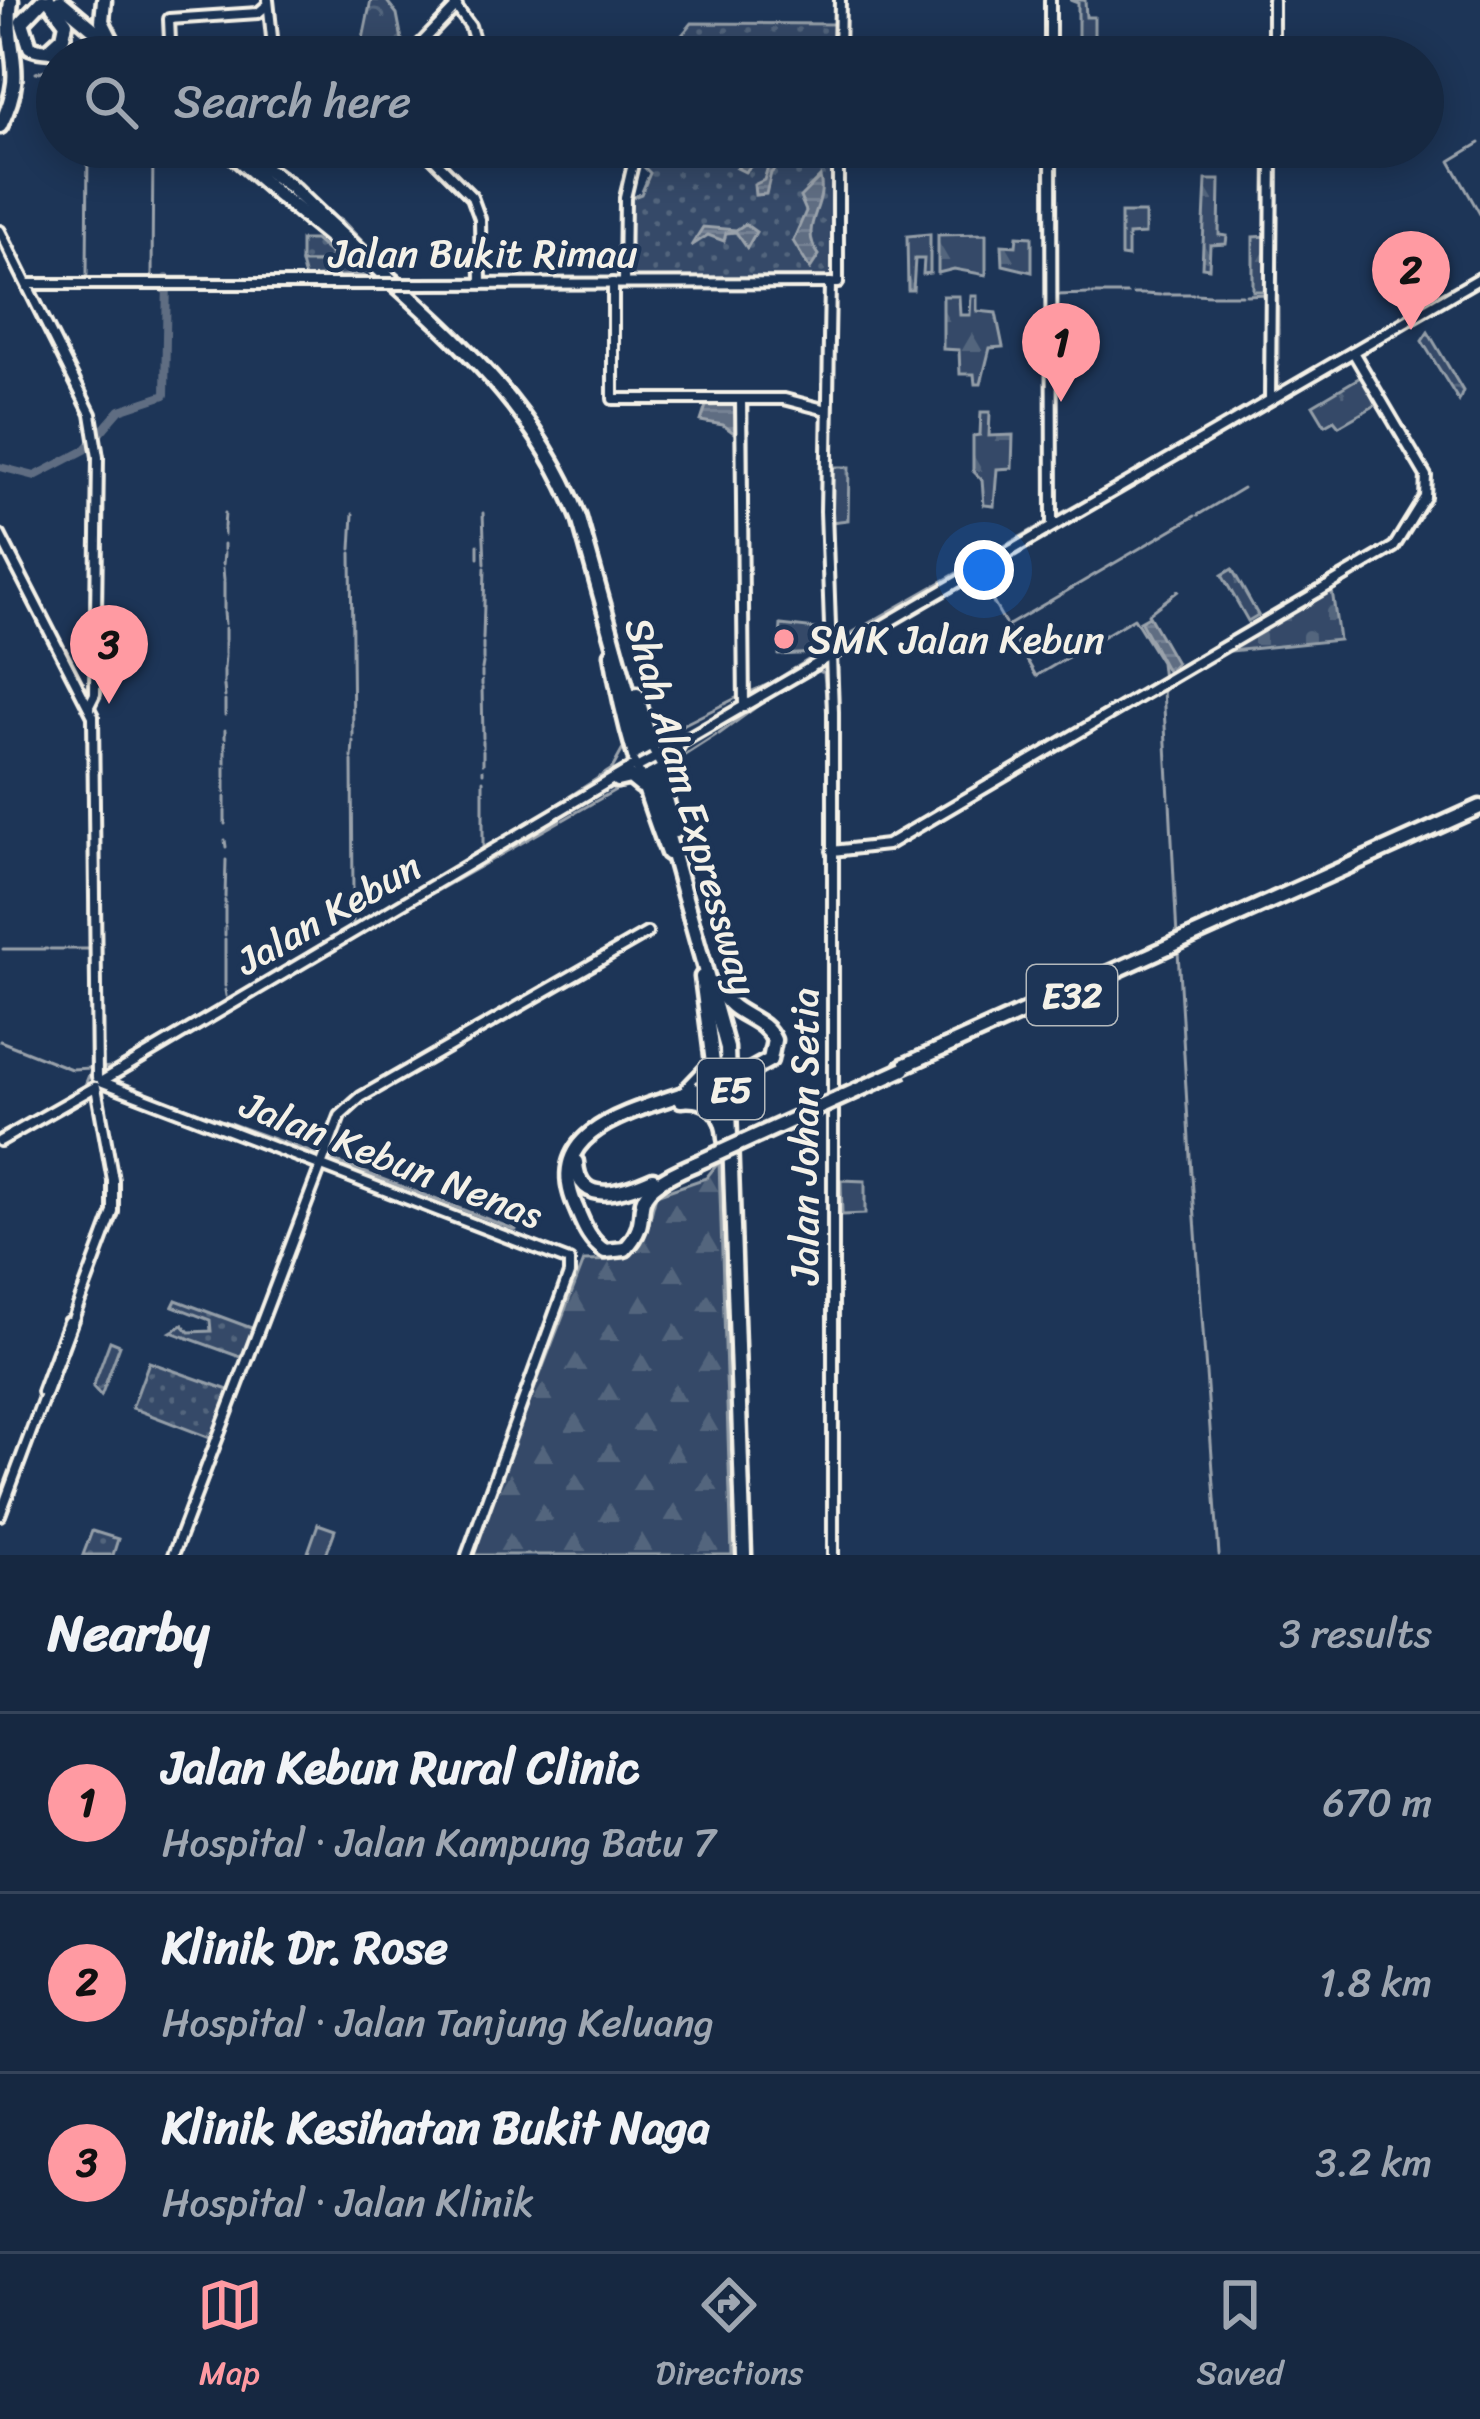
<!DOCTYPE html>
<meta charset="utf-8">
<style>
body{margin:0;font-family:Sriracha,sans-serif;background:#23344c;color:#f1f3f6}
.you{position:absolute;left:984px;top:570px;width:42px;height:42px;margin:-30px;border:9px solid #fff;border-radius:50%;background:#1a73e8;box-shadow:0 0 0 18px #1a73e833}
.badge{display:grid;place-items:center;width:78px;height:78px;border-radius:50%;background:#ff9aa2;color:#111;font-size:39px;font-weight:700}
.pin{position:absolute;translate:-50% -99px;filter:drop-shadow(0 3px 6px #0008)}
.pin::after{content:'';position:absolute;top:63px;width:42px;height:36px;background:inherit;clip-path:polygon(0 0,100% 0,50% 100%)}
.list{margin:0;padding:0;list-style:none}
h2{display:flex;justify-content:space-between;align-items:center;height:156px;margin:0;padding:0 48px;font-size:51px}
h2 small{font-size:39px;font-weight:400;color:#9ea6b1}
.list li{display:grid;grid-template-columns:78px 1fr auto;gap:36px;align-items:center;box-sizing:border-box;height:180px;padding:0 48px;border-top:3px solid #35445a}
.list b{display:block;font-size:45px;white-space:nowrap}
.list p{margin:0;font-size:39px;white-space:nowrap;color:#9ea6b1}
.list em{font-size:39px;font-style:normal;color:#9ea6b1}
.icon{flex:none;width:66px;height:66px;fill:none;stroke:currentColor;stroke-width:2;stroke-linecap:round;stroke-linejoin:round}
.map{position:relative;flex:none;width:1480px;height:1555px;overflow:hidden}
.search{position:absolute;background:#162841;box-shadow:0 6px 30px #0003;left:36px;right:36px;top:36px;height:132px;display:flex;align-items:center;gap:30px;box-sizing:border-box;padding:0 42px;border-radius:66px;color:#9ea6b1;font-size:45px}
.sheet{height:696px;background:#162841}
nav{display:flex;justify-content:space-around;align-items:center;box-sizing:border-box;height:168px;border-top:3px solid #35445a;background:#162841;font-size:33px;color:#9ea6b1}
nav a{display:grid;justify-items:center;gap:6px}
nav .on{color:#ff9aa2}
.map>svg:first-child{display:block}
.grass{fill:url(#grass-dots);stroke:#949ea8;stroke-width:3}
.forest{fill:url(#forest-firs);stroke:#949ea8;stroke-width:3}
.cemetery{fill:url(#cemetery-stones);stroke:#949ea8;stroke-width:3}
.park{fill:url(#park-crowns);stroke:#949ea8;stroke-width:3}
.garden{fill:#354a67;stroke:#949ea8;stroke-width:3}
.water{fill:url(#water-rules);stroke:#9aa2ab;stroke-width:3}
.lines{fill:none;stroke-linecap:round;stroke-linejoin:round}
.stream{stroke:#9aa2ab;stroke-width:3}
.canal{stroke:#5e6d82;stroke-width:6}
.river{stroke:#5e6d82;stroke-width:8}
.secondary-casing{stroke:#f4f1e8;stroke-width:16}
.highway-casing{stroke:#f4f1e8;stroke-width:21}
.secondary{stroke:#1d3557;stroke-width:8}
.highway{stroke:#1d3557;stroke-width:12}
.secondary-bridge-casing{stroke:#f4f1e8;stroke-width:16;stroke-linecap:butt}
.highway-bridge-casing{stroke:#f4f1e8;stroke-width:21;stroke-linecap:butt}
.secondary-bridge{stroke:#1d3557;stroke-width:8}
.highway-bridge{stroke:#1d3557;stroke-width:12}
.poi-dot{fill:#ff9aa2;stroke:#1d3557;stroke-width:4.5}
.labels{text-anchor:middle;stroke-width:9;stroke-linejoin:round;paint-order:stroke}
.shield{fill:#1d3557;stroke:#b4b9bc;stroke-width:3}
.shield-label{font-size:36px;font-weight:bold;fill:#f4f1e8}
.street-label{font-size:39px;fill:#f4f1e8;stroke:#1d3557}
.poi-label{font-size:39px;fill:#f4f1e8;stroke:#1d3557;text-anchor:start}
</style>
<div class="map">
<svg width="1480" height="1555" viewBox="0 0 1480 1555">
<defs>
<pattern id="grass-dots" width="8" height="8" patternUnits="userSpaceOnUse" patternTransform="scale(3)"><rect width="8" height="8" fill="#354a67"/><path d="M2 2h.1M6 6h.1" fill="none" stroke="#53657d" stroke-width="1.8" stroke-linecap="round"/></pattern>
<pattern id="forest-firs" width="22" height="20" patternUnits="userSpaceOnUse" patternTransform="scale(3)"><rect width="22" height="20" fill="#354a67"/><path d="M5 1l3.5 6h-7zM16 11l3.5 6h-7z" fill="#53657d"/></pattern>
<pattern id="cemetery-stones" width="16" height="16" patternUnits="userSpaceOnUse" patternTransform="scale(3)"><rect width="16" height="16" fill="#354a67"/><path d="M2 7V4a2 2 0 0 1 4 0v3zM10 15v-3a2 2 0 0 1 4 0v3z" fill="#53657d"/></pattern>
<pattern id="park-crowns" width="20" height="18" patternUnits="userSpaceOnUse" patternTransform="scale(3)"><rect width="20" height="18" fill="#354a67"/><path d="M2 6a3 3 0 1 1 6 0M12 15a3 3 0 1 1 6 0" fill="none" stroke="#53657d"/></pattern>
<pattern id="water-rules" width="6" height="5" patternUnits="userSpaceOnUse" patternTransform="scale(3)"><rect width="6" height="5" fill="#5e6d82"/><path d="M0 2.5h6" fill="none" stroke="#768294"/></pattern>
</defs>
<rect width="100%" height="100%" fill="#1d3557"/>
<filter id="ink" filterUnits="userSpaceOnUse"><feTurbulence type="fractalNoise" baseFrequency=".00833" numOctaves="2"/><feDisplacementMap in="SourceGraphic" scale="24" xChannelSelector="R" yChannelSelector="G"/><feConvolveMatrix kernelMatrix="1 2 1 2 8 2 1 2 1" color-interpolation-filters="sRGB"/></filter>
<g filter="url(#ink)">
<g class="grass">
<polygon points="692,23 836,24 835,57 664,57"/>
<polygon points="640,147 834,147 832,280 627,280 628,199 641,194 650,173 640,163"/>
<polygon points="301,240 315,240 342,263 301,263"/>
<polygon points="176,1300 254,1329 243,1358 171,1332 183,1325 189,1332 211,1331 210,1320 173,1306"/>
<polygon points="149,1362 231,1391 213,1439 132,1408"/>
<polygon points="92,1531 118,1539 113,1555 83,1555"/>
</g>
<g class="forest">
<polygon points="1070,0 1085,0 1086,17 1094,17 1094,57 1084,57 1084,42 1078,42 1078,3"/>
<polygon points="1206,180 1220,180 1219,235 1227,236 1226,244 1210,245 1209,268 1202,267"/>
<polygon points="1121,213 1145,213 1145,234 1128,235 1128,257 1121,256"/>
<polygon points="930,234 930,273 923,274 924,259 915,259 913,290 908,290 907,236"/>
<polygon points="986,234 986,275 954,269 938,273 938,235"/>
<polygon points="1017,236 1032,237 1032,272 1003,265 1002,245 1016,246"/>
<polygon points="1269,236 1269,291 1253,291 1253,237"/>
<polygon points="943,296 959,296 960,315 970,315 971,296 977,296 977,311 996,313 1003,347 990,348 981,384 975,384 974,374 960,374 959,350 943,349"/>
<polygon points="981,412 990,412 989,436 1013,435 1012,468 997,469 994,506 984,505 982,480 973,471 973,436 980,435"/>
<path d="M719,1162l13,393h-262l114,-294c61,0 58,-12 72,-66l50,-17z"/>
</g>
<g class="cemetery">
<polygon points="831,467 849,467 848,520 831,522"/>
<polygon points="1332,590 1339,640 1231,651 1230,650"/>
</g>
<g class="park">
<polygon points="371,0 386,0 397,14 402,40 393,48 362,44"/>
<polygon points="301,263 342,263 360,278 305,278"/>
<polygon points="1428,332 1463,391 1459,401 1422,341"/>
<polygon points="1362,376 1376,405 1339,426 1334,420 1325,425 1313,405"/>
<polygon points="1232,569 1258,615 1248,621 1222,575"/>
<polygon points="110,1341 120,1345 101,1396 93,1387"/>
</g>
<g class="garden">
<polygon points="781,625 817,629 818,653 779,655"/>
<polygon points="841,1180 865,1181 865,1214 842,1215"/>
<polygon points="318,1524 335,1530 326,1555 307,1555"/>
</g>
<g class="water">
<polygon points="783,147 785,160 771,173 766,194 755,195 754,185 764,180 769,163 759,158 745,172 737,168 755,151"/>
<path d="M820,177c8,30 -23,49 -1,78l-9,14 -17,-28 13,-30 -6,-14z"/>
<polygon points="745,224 756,232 747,248 736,232 726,233 724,241 708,235 691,246 703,227 736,230"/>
<polygon points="734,405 737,435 723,425 701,421 706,406"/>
<polygon points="1149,616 1176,663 1168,673 1140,621"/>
</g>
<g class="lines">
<g class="stream">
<polyline points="73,0 97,21"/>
<polyline points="36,73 57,66"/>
<polyline points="1480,143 1450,161 1480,214"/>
<polyline points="153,147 152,277 298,278"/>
<polyline points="340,218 397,278"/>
<polyline points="87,275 88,147"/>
<polyline points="301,278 361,275 372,280"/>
<polyline points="155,288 168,294"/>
<polyline points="108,289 149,288"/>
<polyline points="1093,294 1127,294"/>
<polyline points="1133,294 1142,294"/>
<polyline points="1144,294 1160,295"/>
<polyline points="1163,294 1193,294"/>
<polyline points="1196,294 1210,295"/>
<polyline points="1056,295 1090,294"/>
<polyline points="1212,295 1242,295"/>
<polyline points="1246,295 1268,294"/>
<polyline points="1369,338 1392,325"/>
<polyline points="616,388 620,394 699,395"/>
<polyline points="748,423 748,404"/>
<polyline points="748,430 748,488"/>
<polyline points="483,513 485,564"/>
<polyline points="1198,515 1243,488"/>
<polyline points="1056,516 1215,428"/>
<polyline points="224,527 225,513"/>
<polyline points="224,535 224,529"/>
<polyline points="224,544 224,550"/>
<polyline points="478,545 478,558"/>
<polyline points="351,549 353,514"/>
<polyline points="1397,549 1428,500"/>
<polyline points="351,553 353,737"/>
<polyline points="223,564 224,553"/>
<polyline points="223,568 224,580"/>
<polyline points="977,574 1005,623"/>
<polyline points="224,582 224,610"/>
<polyline points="1296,609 1347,579"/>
<polyline points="224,612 225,624"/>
<polyline points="1148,614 1178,591"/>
<polyline points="225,628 225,640"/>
<polyline points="483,639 485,568"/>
<polyline points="225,642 225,654"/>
<polyline points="834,643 1048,521"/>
<polyline points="483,650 483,643"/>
<polyline points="483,660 483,653"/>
<polyline points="748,668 748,494"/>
<polyline points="224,669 225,656"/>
<polyline points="482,669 483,663"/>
<polyline points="816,670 824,673 828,725"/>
<polyline points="1189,672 1293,611"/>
<polyline points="482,677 482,672"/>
<polyline points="801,679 805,676"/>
<polyline points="1163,680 1161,662 1134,618 1036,676 1007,626 1195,516"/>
<polyline points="482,681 482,685"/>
<polyline points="224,683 224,671"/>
<polyline points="771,683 821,652"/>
<polyline points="794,683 798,681"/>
<polyline points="224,686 225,697"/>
<polyline points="482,688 483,738"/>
<polyline points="1163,689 1169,799"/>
<polyline points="748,693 769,684"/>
<polyline points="769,698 789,686"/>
<polyline points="225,715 225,701"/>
<polyline points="828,728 828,848"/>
<polyline points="225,730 225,738"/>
<polyline points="719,734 767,699"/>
<polyline points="659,737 738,697"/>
<polyline points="483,741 483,748"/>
<polyline points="225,742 225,763"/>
<polyline points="483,751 483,764"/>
<polyline points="352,758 353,741"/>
<polyline points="352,761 353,896"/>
<polyline points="483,770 483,773"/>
<polyline points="89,772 90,778"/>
<polyline points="225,777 225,767"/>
<polyline points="671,778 680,758 716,735"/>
<polyline points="225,780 225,793"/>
<polyline points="483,780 483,851"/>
<polyline points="1170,802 1177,937"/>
<polyline points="225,808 225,797"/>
<polyline points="550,809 612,769 623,749"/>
<polyline points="225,811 225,824"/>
<polyline points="544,814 546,813"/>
<polyline points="563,820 617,789 635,786"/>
<polyline points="225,840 226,847"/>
<polyline points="485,850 542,816"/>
<polyline points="828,854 828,1098"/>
<polyline points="90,858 91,846"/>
<polyline points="225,897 226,860"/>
<polyline points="225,900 225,903"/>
<polyline points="225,906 225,923"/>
<polyline points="89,920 90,866"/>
<polyline points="358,924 462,864"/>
<polyline points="225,926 225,935"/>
<polyline points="225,939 225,986"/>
<polyline points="3,949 47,949"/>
<polyline points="50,949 65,949"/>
<polyline points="68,949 90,949 90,924"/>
<polyline points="1178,951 1191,1174"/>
<polyline points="296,971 560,821"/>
<polyline points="225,990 226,996"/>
<polyline points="0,1041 71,1069 92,1068"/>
<polyline points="98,1068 112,1067 353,928 353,899"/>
<polyline points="111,1080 318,1155"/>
<polyline points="828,1107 829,1187"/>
<polyline points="21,1124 85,1085 91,1070"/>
<polyline points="23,1133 25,1131"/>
<polyline points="19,1135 20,1135"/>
<polyline points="0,1137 11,1130"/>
<polyline points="11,1139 16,1136"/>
<polyline points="2,1145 9,1141"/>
<polyline points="329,1159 516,1230"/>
<polyline points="1192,1176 1219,1555"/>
<polyline points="829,1433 829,1203"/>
<polyline points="462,1555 530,1371"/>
</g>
<g class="canal">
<polyline points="1277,30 1277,0"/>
<polyline points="1277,57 1277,33"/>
<polyline points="1276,258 1277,147"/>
<polyline points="1276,261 1277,326"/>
<polyline points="1277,393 1277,329"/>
</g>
<polyline class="river" points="0,467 35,476 85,450 120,410 165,395 167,278"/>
<defs>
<g id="secondary">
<polyline points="268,0 274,56"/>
<polyline points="451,0 470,26 479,57"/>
<polyline points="1050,0 1050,57"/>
<polyline points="185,57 170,41 169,19 258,13 265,7"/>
<polyline points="261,57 299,44 355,57"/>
<polyline points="408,57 457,6"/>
<polyline points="839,57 840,0"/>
<polyline points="1273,57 1273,0"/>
<polyline points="387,147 406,147"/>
<polyline points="422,147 472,197 480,219 481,282"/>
<polyline points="1051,147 1052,526"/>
<polyline points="0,231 91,414 98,457 95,694 89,706"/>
<polyline points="613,283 613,399 784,399 827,410"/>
<polyline points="624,283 625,198 637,147"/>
<polyline points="830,283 826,511 833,712 833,1555"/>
<polyline points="27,284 364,284"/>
<polyline points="414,284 838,283 838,147"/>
<polyline points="741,399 744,707"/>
<polyline points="1270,399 1272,147"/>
<polyline points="0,535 93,716 97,1077"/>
<polyline points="653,759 1480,278"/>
<polyline points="832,851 887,845 1394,547 1425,497 1426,476 1353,352"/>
<polyline points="102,1081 638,764"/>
<polyline points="103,1082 569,1261 569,1274 467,1555"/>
<polyline points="0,1141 95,1087"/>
<polyline points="42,1392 68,1322"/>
<polyline points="0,1515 113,1212 113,1180 96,1087"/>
<polyline points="173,1555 340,1116 361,1097 647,933"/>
</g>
<g id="highway">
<path d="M43,0l-21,22 8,25c27,11 53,-6 86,10"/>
<polyline points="49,0 66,23 63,37 52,47"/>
<polyline points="104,0 102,21 111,39"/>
<polyline points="60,1 127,57"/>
<path d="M0,126c30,-60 3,-72 11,-126"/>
<polyline points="224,147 281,197"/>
<polyline points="235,147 290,186"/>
<path d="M293,189c104,105 232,186 286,329l148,530 17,507"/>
<polyline points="284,199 334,240"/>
<path d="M612,654c11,71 31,132 56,199"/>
<polyline points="637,695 675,831"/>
<polyline points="662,768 677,745"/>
<polyline points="617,780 630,777 641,786"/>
<path d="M719,989c12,28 44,26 55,51l-4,20 -27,15"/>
<polyline points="903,1066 1480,807"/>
<polyline points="688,1089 713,1063 702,977"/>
<path d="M681,1100c27,-3 43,12 44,39"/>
<path d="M576,1162c2,47 50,29 77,17"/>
<path d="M697,1163c-88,36 -34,46 -72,86l-20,2c-17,-11 -22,-28 -30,-46 -34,-80 71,-96 122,-116"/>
</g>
</defs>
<use href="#secondary" class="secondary-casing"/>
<use href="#highway" class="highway-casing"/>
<use href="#secondary" class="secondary"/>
<use href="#highway" class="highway"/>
<defs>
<g id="secondary-bridge">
<polyline points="364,284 414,284"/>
<polyline points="640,766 653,759"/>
</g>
<g id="highway-bridge">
<polyline points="698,1091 743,1075"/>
<polyline points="697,1163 904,1069"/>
</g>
</defs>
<use href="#secondary-bridge" class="secondary-bridge-casing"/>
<use href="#highway-bridge" class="highway-bridge-casing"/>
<use href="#secondary-bridge" class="secondary-bridge"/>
<use href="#highway-bridge" class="highway-bridge"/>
</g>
</g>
<circle class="poi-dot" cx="784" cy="639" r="12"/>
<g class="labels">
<g class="shield">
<rect x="1027" y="965" width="90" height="60" rx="9"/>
<rect x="698" y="1059" width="66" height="60" rx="9"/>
</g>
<g class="shield-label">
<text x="1072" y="1008">E32</text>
<text x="731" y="1102">E5</text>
</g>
<g class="street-label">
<text x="483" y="267">Jalan Bukit Rimau</text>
<text transform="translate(692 806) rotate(74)" y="14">Shah Alam Expressway</text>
<text transform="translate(328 913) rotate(-30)" y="14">Jalan Kebun</text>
<text transform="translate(804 1136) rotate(-90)" y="14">Jalan Johan Setia</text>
<text transform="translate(392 1159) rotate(21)" y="14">Jalan Kebun Nenas</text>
</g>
<g class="poi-label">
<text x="808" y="653">SMK Jalan Kebun</text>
</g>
</g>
</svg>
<div class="you"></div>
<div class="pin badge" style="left:1061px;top:402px">1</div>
<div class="pin badge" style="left:1411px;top:330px">2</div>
<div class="pin badge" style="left:109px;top:704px">3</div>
<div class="search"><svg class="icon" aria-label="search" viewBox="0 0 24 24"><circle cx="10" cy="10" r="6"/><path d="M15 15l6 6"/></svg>Search here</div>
</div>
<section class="sheet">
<h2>Nearby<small>3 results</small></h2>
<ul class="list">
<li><span class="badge">1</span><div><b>Jalan Kebun Rural Clinic</b><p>Hospital · Jalan Kampung Batu 7</p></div><em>670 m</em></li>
<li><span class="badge">2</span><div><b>Klinik Dr. Rose</b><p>Hospital · Jalan Tanjung Keluang</p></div><em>1.8 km</em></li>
<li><span class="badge">3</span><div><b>Klinik Kesihatan Bukit Naga</b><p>Hospital · Jalan Klinik</p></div><em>3.2 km</em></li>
</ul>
</section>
<nav>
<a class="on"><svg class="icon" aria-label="map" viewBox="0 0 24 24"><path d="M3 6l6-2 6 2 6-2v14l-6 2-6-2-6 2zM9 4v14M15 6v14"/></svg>Map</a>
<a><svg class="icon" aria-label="directions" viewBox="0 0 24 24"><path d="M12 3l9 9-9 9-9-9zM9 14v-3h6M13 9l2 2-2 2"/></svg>Directions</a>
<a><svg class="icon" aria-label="saved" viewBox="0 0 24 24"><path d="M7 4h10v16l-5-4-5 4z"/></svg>Saved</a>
</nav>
